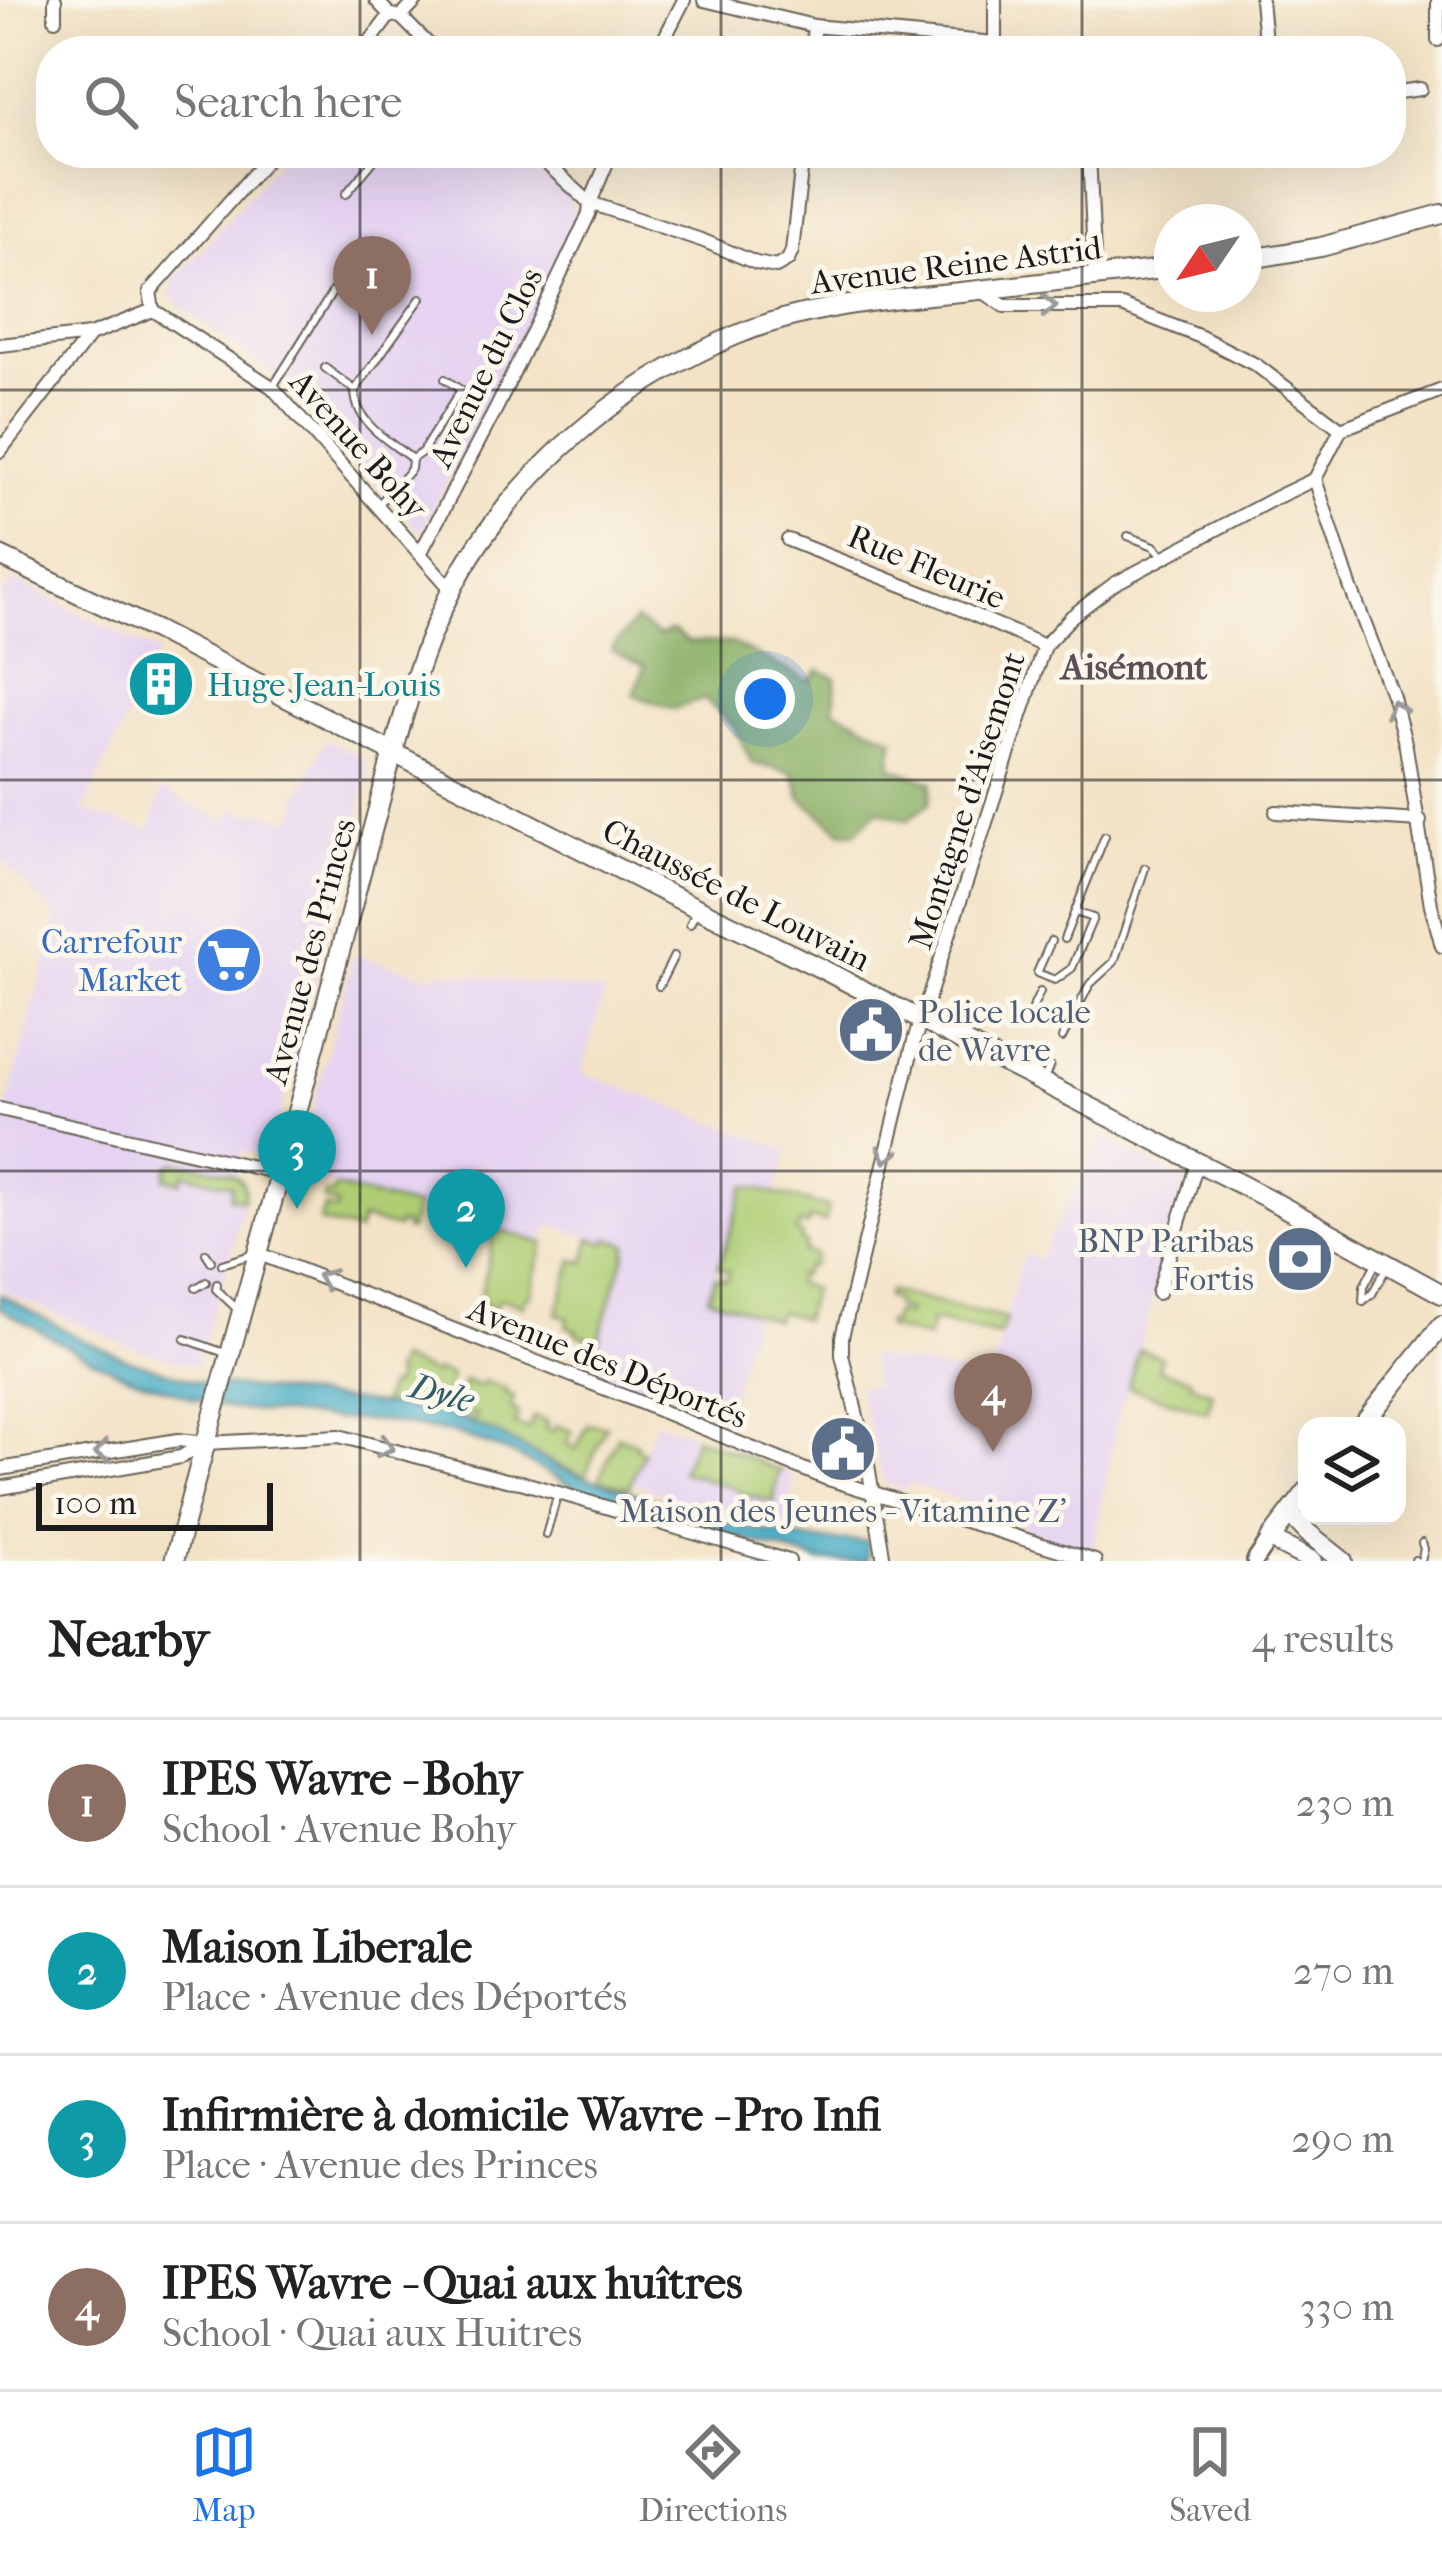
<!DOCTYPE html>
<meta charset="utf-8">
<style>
body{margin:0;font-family:"IM FELL French Canon",serif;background:#f6f6f6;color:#222}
.controls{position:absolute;right:36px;bottom:36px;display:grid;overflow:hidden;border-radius:24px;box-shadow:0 12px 48px #0002}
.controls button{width:108px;height:108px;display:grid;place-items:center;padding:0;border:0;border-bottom:3px solid #e0e0e0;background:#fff;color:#222;font:60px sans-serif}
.compass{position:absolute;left:1154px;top:204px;width:108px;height:108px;border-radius:50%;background:#fff;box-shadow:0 12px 48px #0002;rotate:235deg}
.scale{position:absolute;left:36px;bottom:30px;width:237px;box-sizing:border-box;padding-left:12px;border:6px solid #1c1c1c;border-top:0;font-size:33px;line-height:42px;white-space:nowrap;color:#1c1c1c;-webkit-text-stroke:9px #fbf7ec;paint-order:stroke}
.you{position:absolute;left:765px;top:699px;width:42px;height:42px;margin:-30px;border:9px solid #fff;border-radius:50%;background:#1a73e8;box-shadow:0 0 0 18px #1a73e833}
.badge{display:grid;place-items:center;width:78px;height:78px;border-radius:50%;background:#1a73e8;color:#fff;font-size:39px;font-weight:700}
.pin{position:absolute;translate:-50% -99px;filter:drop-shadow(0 3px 6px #0008)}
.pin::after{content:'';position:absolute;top:63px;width:42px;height:36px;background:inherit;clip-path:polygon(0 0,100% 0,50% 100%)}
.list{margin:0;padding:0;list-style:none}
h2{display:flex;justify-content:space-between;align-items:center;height:156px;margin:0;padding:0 48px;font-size:51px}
h2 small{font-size:39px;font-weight:400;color:#767676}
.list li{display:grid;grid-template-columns:78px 1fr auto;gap:36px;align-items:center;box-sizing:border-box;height:168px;padding:0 48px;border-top:3px solid #e0e0e0}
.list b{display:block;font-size:45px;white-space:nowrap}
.list p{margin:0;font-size:39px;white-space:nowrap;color:#767676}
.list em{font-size:39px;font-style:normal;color:#767676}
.icon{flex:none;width:66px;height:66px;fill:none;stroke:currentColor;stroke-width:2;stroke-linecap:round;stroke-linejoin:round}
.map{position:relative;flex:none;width:1442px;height:1561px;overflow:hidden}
.search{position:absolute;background:#fff;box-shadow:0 12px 48px #0002;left:36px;right:36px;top:36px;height:132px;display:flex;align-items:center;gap:30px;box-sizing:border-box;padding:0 42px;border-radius:48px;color:#767676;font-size:45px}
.sheet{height:828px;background:#fff}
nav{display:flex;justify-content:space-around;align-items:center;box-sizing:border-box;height:168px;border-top:3px solid #e0e0e0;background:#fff;font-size:33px;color:#767676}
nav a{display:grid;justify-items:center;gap:6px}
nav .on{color:#1a73e8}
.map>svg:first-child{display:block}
.built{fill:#e5d3f1}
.green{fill:#aecd74;stroke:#657448;stroke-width:3}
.forest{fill:#8ab066;stroke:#536641;stroke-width:3}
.water{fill:#44aac4;stroke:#306370;stroke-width:3}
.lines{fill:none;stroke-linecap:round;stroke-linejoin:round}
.service-casing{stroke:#676157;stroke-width:10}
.minor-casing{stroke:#676157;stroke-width:16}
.tertiary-casing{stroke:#676157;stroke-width:20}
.secondary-casing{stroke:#676157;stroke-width:22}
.primary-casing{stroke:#676157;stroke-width:22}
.service{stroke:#fff;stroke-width:6}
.minor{stroke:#fff;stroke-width:12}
.tertiary{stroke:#fff;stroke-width:15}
.secondary{stroke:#fff;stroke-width:18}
.primary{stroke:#fff;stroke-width:18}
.oneway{stroke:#999}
.grid{fill:none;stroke:#1c1c1c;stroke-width:3;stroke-opacity:0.55}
.labels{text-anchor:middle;stroke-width:10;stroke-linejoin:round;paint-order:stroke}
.street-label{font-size:33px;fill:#1c1c1c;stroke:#fbf7ec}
.culture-label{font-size:33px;fill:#0d838f;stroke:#fbf7ec;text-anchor:start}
.shop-label{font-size:33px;fill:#366cbe;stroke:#fbf7ec;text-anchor:end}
.service-label{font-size:33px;fill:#4e5e75;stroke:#fbf7ec;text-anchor:start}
.neighbourhood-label{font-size:36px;font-weight:bold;fill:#5e4e58;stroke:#fbf7ec}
.water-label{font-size:36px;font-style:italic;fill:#2e5c68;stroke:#fbf7ec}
</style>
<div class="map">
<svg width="1442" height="1561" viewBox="0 0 1442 1561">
<rect width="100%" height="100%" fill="#fbf7ec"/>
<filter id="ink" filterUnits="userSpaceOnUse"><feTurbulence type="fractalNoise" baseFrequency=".00833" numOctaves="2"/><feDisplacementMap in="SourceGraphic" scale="24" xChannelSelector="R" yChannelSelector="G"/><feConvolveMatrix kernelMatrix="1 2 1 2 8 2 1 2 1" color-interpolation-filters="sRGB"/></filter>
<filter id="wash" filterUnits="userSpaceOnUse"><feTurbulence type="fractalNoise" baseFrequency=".004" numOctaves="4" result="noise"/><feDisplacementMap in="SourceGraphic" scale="48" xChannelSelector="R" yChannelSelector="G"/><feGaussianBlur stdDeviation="2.7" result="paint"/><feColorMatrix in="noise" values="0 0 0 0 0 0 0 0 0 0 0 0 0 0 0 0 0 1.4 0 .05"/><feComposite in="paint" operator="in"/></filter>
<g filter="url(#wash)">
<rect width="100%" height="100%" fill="#f3e2c5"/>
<g class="built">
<polygon points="285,153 525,153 567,195 577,222 510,364 420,533 289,385 180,307 169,294 176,279"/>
<polygon points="15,581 158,653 83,811 150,830 162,790 226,822 235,807 252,816 255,810 293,820 300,800 297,798 326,739 360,757 367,765 368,777 273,1143 257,1154 241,1152 236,1174 245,1183 247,1189 227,1268 196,1366 133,1348 0,1290 0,1133 57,917 0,859 0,596"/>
<polygon points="354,955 437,977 438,971 604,993 582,1073 789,1150 775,1194 745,1187 708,1296 754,1313 724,1424 588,1369 628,1245 606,1243 549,1224 543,1242 295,1175"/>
<polygon points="1103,1137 1187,1181 1116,1427 1092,1553 1022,1529 1024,1522 908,1483 905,1490 884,1483 857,1385 874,1387 869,1356 990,1379 1020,1265 1026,1254 1038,1259"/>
<polygon points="656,1421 794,1476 786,1528 739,1521 670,1498 632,1481"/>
</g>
<g class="green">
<path d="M175,1162c24,5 80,5 68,38l-13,-3 2,-12 -48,-12 -3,9 -16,-4 3,-12z"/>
<polygon points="745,1186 828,1207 825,1222 809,1219 807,1226 799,1224 796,1232 802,1235 801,1241 806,1243 804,1252 815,1255 812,1266 806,1266 802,1276 798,1275 796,1283 812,1289 803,1319 779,1311 775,1320 708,1297 715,1277 727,1279 729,1271 718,1268"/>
<polygon points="335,1187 416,1207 409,1231 405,1230 405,1225 399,1224 397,1228 362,1219 358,1232 319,1222 324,1208 336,1211 337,1205 323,1200 325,1193 332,1194"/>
<polygon points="495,1229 544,1243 530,1297 526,1296 523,1306 504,1299 497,1301 494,1310 482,1304 484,1300 480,1298"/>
<polygon points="591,1238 606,1243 608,1238 628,1245 598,1341 577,1334 577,1330 566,1326 568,1318 557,1314 573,1260 585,1262"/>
<polygon points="888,1291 1006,1319 1000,1336 932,1321 927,1339 886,1328 887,1322 892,1323 895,1312 907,1315 908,1311 894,1306 895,1300 886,1298"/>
<polygon points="1139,1349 1162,1357 1158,1369 1191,1379 1191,1384 1213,1393 1207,1412 1128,1387"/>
<polygon points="398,1360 434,1374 436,1371 451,1376 440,1412 381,1404 388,1386 393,1386 396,1375 393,1373"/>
<path d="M464,1381l16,6 3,-6 23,8 -1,5 9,3 -3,12 7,4 -3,12 14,4 4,-12 15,5 -3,6 8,3 3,-6 16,6 -5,13 9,5 12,-25 18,2 -21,50c-38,-13 -73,-36 -111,-51l3,-9 -5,-2 -3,9 -15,-6z"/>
<polygon points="618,1436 637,1444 636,1448 644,1452 629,1487 599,1480"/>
<polygon points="695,1437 782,1471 778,1473 774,1502 748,1496 725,1484 723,1486 710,1479 708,1482 696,1474 694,1476 681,1471"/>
</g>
<polygon class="forest" points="635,620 658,636 672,631 688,642 731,643 810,681 818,670 836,678 834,709 894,739 891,767 932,782 930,803 908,820 878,810 855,833 841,831 802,799 794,773 752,763 735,728 705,699 673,709 634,695 645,666 611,650"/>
<polygon class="water" points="0,1294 83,1340 125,1358 199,1382 443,1412 498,1434 561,1469 734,1525 813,1540 867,1541 868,1561 820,1561 638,1510 580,1490 510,1453 456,1434 381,1421 332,1419 233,1409 195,1399 121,1373 79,1353 0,1308"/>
</g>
<g filter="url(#ink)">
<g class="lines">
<defs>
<g id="service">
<polyline points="346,194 380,153"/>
<polyline points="325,368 355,390"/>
<polyline points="274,385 342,277 386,245"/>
<path d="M412,459c-24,-19 -57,-35 -57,-69l66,-92"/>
<polyline points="379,504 411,469 412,459 422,452 461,390 445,379"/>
<polyline points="1128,536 1154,546 1163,555"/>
<polyline points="690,924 696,911"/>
<polyline points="1064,939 1105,836"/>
<polyline points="1051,941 1037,973 1055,980 1072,968 1093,918 1075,912"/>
<polyline points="659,986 674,956"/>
<polyline points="1029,1016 1040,992"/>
<polyline points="1062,1038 1090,984 1114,962 1145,868"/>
<polyline points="1043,1080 1050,1066"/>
<polyline points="206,1253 211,1261"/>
<polyline points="222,1264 254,1254"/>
<polyline points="217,1284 216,1289 236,1308"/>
<polyline points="196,1288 206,1282"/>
<polyline points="1363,1301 1364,1286 1376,1263"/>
<polyline points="1363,1301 1372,1294 1388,1265"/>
<polyline points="185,1339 225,1353"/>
<polyline points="546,1535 558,1493"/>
<polyline points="1415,1560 1416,1561"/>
<polyline points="1421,1561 1424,1549 1422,1543"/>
</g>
<g id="minor">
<polyline points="376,0 390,15"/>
<polyline points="704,0 814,26 995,43 1004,51"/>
<polyline points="995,0 995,43"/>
<polyline points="1261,0 1266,51"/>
<polyline points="1438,0 1438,40"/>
<polyline points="401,17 435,51"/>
<polyline points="55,19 55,0"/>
<polyline points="363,51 390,15 401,17 417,0"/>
<polyline points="658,51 684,0"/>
<polyline points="812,51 814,26"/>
<polyline points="1391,93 1420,89"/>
<polyline points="535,153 590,203 704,241 756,263 776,267 788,260 792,251 803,153"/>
<polyline points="1089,153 1095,276"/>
<polyline points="803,160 895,153"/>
<polyline points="981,290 1004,306 1122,306 1201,337 1256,365 1341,429"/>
<polyline points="153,310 272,387 452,590"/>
<polyline points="153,310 150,292 272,153"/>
<polyline points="0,345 90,335 153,310"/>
<polyline points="0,451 90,335"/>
<polyline points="1315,479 1350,586 1393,697 1406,747 1431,905 1442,946"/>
<polyline points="788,540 938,599 1044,646"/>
<polyline points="421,552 498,405 589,214 590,203 611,153"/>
<polyline points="1276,812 1420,821"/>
<polyline points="0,1109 279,1173"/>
<polyline points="257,1253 629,1398 825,1478 1095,1561"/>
<polyline points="1158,1293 1197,1163"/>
<polyline points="0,1469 178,1440 205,1443 339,1436 506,1480 521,1482 789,1561"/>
<polyline points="0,1488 181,1457 205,1443"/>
<polyline points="884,1561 866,1453 842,1355 842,1337 914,1041 1044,646 1072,616 1114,584 1275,498 1315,479 1341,429 1442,390"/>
</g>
<polyline id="tertiary" points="1255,1561 1270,1539"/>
<g id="secondary">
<polyline points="0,556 155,630 658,889 822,969 1267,1198 1442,1294"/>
<polyline points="1361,1426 1442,1325"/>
<polyline points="1307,1491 1270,1539 1312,1561"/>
<polyline points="1290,1514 1308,1533 1343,1561"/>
</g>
<g id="primary">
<polyline points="1244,260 1321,247 1442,214"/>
<path d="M174,1561c50,-191 106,-381 156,-572 17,-62 33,-125 50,-188 24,-89 46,-179 99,-258 65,-93 151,-162 255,-207 77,-33 163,-37 245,-46 64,-7 129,-15 193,-22"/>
</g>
</defs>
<use href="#service" class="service-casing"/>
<use href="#minor" class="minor-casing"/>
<use href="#tertiary" class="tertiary-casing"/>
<use href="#secondary" class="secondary-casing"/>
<use href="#primary" class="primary-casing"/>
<use href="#service" class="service"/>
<use href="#minor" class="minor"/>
<use href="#tertiary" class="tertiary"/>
<use href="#secondary" class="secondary"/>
<use href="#primary" class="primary"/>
</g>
<defs><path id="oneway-chevron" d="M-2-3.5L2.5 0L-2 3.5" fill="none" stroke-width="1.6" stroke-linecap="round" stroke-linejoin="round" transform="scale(3)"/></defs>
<g class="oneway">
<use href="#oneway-chevron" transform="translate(1049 306)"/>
<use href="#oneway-chevron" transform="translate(1395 708) rotate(-107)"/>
<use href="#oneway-chevron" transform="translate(887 1155) rotate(104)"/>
<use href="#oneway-chevron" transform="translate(325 1278) rotate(-158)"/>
<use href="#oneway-chevron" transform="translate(386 1447) rotate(15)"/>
<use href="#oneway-chevron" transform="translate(102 1452) rotate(171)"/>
</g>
</g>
<path class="grid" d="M360,0v51M721,0v51M1082,0v51M360,153v1408M721,153v1408M1082,153v1408M0,390h1442M0,780h1442M0,1171h1442"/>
<defs>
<symbol id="building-disc" viewBox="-11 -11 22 22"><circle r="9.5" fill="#0f9aa8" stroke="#fbf7ec"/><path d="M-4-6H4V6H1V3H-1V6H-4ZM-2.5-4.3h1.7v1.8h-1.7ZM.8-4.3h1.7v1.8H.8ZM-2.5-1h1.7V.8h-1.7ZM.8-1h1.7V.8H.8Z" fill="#fff"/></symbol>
<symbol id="supermarket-disc" viewBox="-11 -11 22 22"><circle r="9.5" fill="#3f7fe0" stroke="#fbf7ec"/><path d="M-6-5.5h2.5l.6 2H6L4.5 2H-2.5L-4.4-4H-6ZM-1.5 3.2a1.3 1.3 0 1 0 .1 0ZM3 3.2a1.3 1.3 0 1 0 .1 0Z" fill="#fff"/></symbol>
<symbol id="civic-disc" viewBox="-11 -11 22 22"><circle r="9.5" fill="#5c6f8a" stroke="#fbf7ec"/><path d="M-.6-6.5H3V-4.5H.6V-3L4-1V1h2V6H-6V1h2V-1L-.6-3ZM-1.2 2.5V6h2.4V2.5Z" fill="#fff"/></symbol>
<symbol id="bank-disc" viewBox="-11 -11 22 22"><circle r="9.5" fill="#5c6f8a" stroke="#fbf7ec"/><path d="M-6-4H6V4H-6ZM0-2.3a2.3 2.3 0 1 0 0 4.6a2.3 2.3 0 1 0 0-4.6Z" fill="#fff"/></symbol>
</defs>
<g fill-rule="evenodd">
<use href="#building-disc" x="123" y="646" width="76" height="76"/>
<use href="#supermarket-disc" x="191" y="922" width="76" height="76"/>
<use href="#civic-disc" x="833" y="992" width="76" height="76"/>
<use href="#bank-disc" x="1262" y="1221" width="76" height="76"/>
<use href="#civic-disc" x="805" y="1411" width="76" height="76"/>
</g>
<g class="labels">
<g class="street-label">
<text transform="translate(956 264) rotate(-7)" y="12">Avenue Reine Astrid</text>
<text transform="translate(485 367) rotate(-64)" y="12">Avenue du Clos</text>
<text transform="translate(359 444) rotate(48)" y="12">Avenue Bohy</text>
<text transform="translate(927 566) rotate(23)" y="12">Rue Fleurie</text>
<text transform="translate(966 800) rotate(-72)" y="12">Montagne d'Aisemont</text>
<text transform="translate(737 894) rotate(27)" y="12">Chaussée de Louvain</text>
<text transform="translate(309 951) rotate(-75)" y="12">Avenue des Princes</text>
<text transform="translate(608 1362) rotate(22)" y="12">Avenue des Déportés</text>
</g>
<g class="culture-label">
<text x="207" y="696">Huge Jean-Louis</text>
</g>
<g class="shop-label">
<text x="182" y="953">Carrefour<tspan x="182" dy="38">Market</tspan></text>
</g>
<g class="service-label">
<text x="918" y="1023">Police locale<tspan x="918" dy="38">de Wavre</tspan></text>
<text x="1254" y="1252" text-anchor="end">BNP Paribas<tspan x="1254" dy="38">Fortis</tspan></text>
<text x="843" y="1522" text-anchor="middle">Maison des Jeunes - Vitamine Z'</text>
</g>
<g class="neighbourhood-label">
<text x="1134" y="679">Aisémont</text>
</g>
<g class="water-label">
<text transform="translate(442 1392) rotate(15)" y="13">Dyle</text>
</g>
</g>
</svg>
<div class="controls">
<button><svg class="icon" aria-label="layers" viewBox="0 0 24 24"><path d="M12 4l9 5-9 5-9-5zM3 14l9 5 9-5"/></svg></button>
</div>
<svg class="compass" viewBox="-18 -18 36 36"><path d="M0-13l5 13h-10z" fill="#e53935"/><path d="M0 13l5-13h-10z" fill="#767676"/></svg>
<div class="scale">100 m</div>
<div class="you"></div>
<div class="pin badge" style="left:372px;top:335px;background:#8d6e63">1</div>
<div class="pin badge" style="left:466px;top:1268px;background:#0f9aa8">2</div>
<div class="pin badge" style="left:297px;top:1209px;background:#0f9aa8">3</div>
<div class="pin badge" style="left:993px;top:1452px;background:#8d6e63">4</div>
<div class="search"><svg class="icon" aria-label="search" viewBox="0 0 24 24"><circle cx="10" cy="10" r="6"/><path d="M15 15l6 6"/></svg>Search here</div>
</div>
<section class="sheet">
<h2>Nearby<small>4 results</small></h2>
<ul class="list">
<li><span class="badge" style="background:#8d6e63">1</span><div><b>IPES Wavre - Bohy</b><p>School · Avenue Bohy</p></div><em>230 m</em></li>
<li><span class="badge" style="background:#0f9aa8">2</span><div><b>Maison Liberale</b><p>Place · Avenue des Déportés</p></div><em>270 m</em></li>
<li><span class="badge" style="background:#0f9aa8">3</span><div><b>Infirmière à domicile Wavre - Pro Infi</b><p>Place · Avenue des Princes</p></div><em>290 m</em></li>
<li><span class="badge" style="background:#8d6e63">4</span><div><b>IPES Wavre - Quai aux huîtres</b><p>School · Quai aux Huitres</p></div><em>330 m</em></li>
</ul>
</section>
<nav>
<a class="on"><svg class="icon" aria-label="map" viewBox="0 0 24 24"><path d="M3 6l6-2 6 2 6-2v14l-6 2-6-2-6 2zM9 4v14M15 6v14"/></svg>Map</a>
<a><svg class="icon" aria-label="directions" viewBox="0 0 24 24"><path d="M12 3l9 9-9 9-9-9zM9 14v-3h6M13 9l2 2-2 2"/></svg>Directions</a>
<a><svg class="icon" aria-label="saved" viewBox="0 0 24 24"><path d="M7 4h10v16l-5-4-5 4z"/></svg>Saved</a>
</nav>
